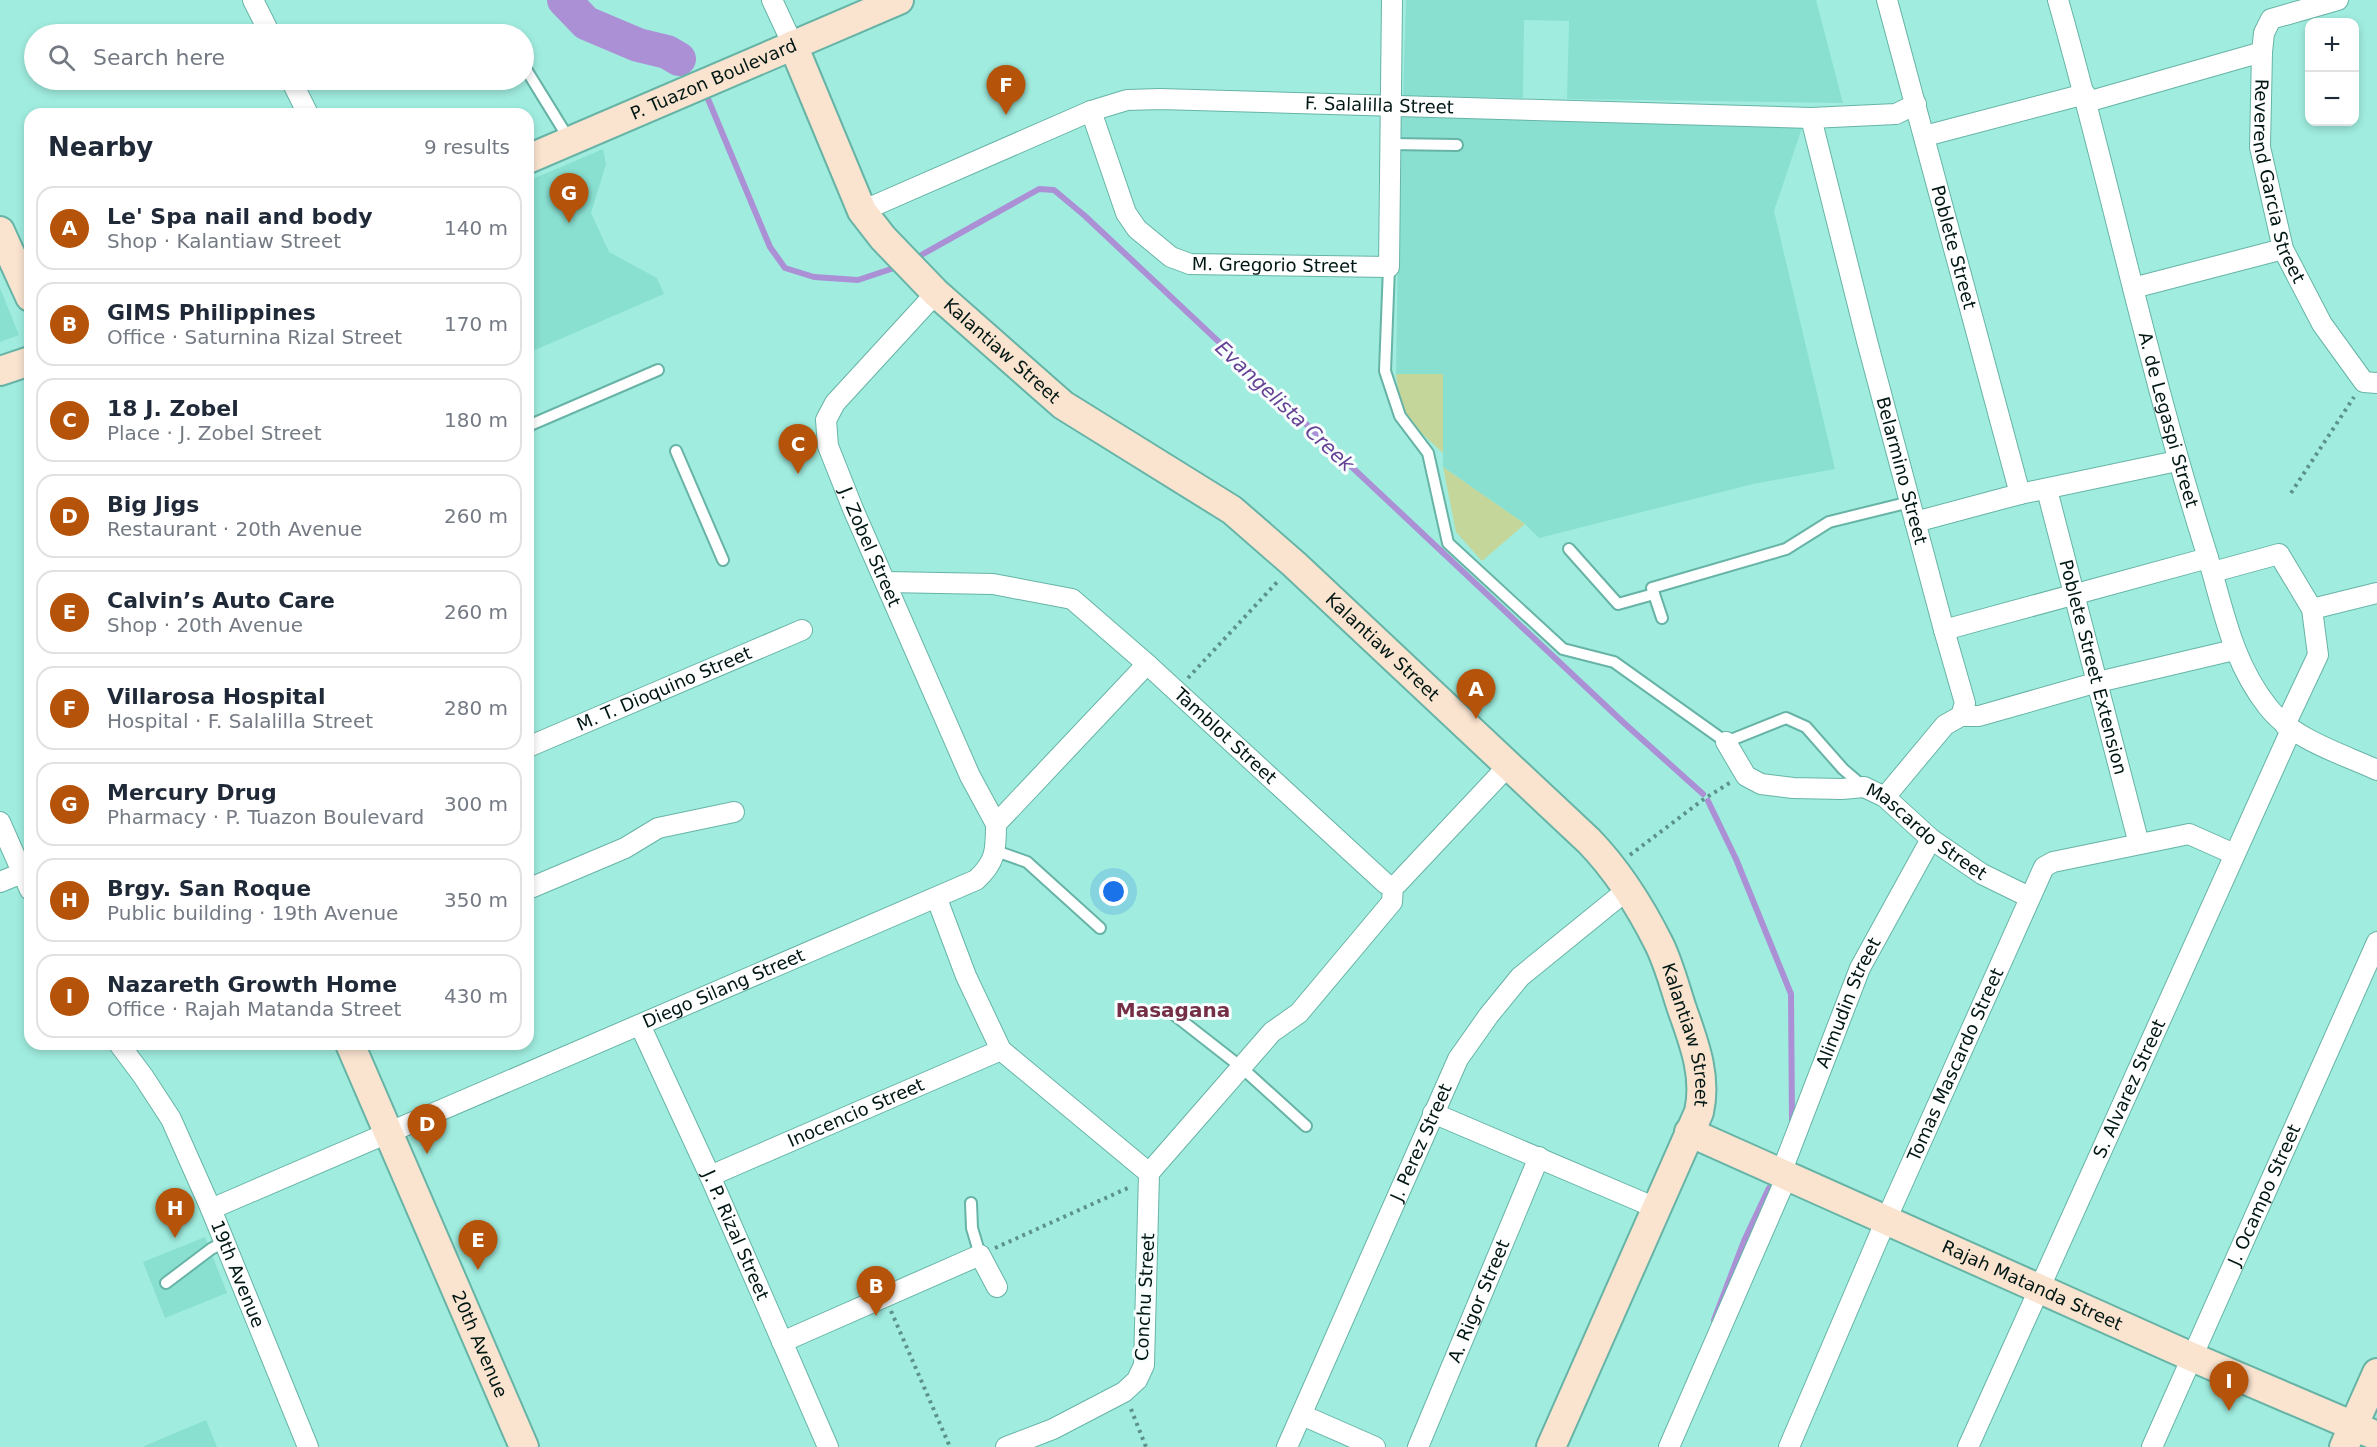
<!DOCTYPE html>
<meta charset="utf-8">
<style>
body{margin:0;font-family:"DejaVu Sans",sans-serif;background:#f2f2f3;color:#1f2937}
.controls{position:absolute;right:18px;top:18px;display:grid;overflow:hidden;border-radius:12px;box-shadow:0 3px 9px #0003}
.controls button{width:54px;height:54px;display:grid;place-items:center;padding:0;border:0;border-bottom:2px solid #e0e1e3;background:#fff;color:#1f2937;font:30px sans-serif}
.you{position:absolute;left:1114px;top:892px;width:21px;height:21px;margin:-15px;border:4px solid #fff;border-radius:50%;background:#1a73e8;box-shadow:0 0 0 9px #1a73e833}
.badge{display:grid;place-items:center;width:39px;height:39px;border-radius:50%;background:#b45309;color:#fff;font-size:20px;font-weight:700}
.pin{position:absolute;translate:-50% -50px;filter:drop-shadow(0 2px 3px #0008)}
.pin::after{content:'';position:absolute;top:32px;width:21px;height:18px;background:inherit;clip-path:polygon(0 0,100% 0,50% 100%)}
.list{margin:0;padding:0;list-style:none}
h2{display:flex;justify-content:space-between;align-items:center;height:78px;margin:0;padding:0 24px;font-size:26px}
h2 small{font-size:20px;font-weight:400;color:#747a83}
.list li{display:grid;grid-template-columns:39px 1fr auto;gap:18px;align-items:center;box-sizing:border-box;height:84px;margin:0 12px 12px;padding:0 12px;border:2px solid #e0e1e3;border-radius:18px}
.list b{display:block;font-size:22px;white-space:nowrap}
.list p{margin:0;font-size:20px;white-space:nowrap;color:#747a83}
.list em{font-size:20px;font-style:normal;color:#747a83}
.icon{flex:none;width:33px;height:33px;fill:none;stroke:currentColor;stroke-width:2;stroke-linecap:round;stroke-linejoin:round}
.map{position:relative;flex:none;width:2377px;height:1447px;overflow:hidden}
.search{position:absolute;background:#fff;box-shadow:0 3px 9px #0003;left:24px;top:24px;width:510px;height:66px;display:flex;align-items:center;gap:15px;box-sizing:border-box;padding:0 21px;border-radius:33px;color:#747a83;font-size:22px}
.panel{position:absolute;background:#fff;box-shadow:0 3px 9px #0003;left:24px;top:108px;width:510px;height:942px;border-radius:18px}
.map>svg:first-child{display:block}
.built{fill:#89e0d1}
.green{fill:#c4d69a}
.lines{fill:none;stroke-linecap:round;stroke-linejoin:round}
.stream{stroke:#ab90d6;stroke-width:6}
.river{stroke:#ab90d6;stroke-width:34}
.lane-casing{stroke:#67b4a7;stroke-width:14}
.street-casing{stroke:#67b4a7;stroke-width:22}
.secondary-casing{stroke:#67b4a7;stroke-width:32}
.path{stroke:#5c9289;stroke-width:4;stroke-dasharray:3 4.5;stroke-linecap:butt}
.lane{stroke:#fff;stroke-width:10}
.street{stroke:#fff;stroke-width:20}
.secondary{stroke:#fae4d0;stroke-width:28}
.labels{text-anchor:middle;stroke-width:6;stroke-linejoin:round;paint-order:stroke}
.street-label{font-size:18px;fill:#011714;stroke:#f7fefd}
.water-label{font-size:20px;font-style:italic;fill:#664094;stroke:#f7fefd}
.neighbourhood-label{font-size:20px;font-weight:bold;fill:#742f46;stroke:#f7fefd}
</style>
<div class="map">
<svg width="2377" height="1447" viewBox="0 0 2377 1447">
<rect width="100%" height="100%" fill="#a0eddf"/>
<g class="built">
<polygon points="1406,0 1816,0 1843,103 1567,99 1569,21 1524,20 1523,98 1403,97"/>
<polygon points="1400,114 1803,125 1774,211 1835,469 1753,484 1539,538 1525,524 1443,467 1443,374 1396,374"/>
<polygon points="603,149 606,164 591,213 609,252 657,278 664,294 528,353 528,181"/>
<polygon points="0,288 19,335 0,342"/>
<polygon points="205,1237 227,1293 165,1318 143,1262"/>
<polygon points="206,1420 217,1447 142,1447"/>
</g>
<g class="green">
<path d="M1396,374h47v79c-30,-28 -42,-35 -47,-79z"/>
<polygon points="1443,467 1525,524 1482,561 1456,532"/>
</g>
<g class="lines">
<g class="stream">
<polyline points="708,99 770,247 785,268 814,277 858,280 897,267"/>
<polyline points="923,254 1039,189 1054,190 1085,216 1624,723 1703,794"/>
<polyline points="1708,801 1736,859 1791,994 1792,1123"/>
<polyline points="1714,1320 1744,1241 1769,1188"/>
</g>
<polyline class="river" points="564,0 586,23 638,45 667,52 679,59"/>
<defs>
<g id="lane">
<polyline points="524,66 569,139"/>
<polyline points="1389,144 1457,145"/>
<polyline points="1389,267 1385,371 1400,416 1428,453 1448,543 1563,649 1614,662 1726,742 1786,718 1806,727 1843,769 1864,787"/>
<polyline points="528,426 658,370"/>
<polyline points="676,451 723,560"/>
<polyline points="1569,549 1618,604 1654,594"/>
<polyline points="1662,618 1652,588 1786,549 1829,522 1910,502"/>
<polyline points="996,851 1027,862 1100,928"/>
<polyline points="1172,1013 1241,1067 1306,1126"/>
<polyline points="971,1203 972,1228 980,1255"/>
<polyline points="166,1283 211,1249 224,1242"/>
</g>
<g id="street">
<polyline points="253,0 270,34"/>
<polyline points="772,0 793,45"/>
<path id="s1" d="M1887,0l133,494"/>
<path id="s2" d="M2058,0c52,182 90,368 147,548 18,57 25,111 63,159 26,33 72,46 109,63"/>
<path id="s3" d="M2338,0l-67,19 -7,14 -2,19 -2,95 23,102 39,75 42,58 13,1"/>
<polyline points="291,80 308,114"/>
<polyline points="2087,102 2262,52"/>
<path id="s4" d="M1091,111l35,102 11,16 34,28 19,7 199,3 3,-267"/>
<path id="s5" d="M1811,118l56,223 77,289 21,73 -4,13 -16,9 -60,72"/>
<polyline points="1925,136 2085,94"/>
<path id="s6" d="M862,211l229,-100 36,-11 33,-1 651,19 85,-4 20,-10"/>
<polyline points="2133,288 2283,249"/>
<path id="s7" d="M936,293l-101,110 -9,17 2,26 25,63 117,267 26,48"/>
<path id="s8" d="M2047,490l92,354"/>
<polyline points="1915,522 2020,494 2177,461"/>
<polyline points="2213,572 2279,554 2312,609 2318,655 2285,725"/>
<path id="s9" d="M886,582l107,2 79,15 75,65 239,220 7,2"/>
<polyline points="2312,609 2377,593"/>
<polyline points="1944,630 2208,558"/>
<polyline points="1961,716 1979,716 2098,682 2234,650"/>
<path id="s10" d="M1726,742l20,34 15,8 32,4 49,1 22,-2 21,10 46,42 51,35 47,23"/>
<path id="s11" d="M528,747l274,-117"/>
<polyline points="0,822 30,890"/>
<polyline points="0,882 22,873"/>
<polyline points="1393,886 1398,883 1508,766"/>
<polyline points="528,889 625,848 658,828 734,812"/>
<polyline points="937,899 966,976 1001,1050 1149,1173 1144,1365 1137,1380 1124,1392 1053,1429 1006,1447"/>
<path id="s12" d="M640,1025l70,151 118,271"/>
<path id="s13" d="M119,1044l24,32 28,43 40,90 97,238"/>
<polyline points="1433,1113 1656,1208"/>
<polyline points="1149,1173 1272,1032 1299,1013 1392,902 1393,886"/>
<path id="s14" d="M1781,1173l79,-205 71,-129"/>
<path id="s15" d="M710,1176l291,-126"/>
<path id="s16" d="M211,1209l765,-329c20,-18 20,-30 20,-56l151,-160"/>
<polyline points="782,1342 980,1255 997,1287"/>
<polyline points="1302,1415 1375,1447"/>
<path id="s17" d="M1287,1447l171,-388 31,-44 31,-38 107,-87"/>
<path id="s18" d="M1418,1447l121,-290"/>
<polyline points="1669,1447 1787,1176"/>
<path id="s19" d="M1789,1447l97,-227 158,-353 9,-5 136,-28 45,20"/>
<path id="s20" d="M1968,1447l323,-717"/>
<path id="s21" d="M2152,1447l225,-505"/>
</g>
<g id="secondary">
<path id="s22" d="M793,45l69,166 21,27 53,55 127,112 169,105 62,54 295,277c28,29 52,67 70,103 10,20 16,44 23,65 12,34 25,67 17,103l-148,335"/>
<path id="s23" d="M528,159l371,-159"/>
<polyline points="0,231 30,297"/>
<polyline points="0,371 30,361"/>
<path id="s24" d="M350,1044l174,403"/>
<path id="s25" d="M1689,1132l503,225 185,79"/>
<polyline points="2344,1447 2377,1373"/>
</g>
</defs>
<use href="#lane" class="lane-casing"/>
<use href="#street" class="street-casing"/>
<use href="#secondary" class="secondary-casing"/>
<g class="path">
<polyline points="2291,493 2354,397"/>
<polyline points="1188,678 1279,580"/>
<polyline points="1630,855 1704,799 1731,782"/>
<polyline points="995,1248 1130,1187"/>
<polyline points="891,1311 950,1447"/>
<polyline points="1131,1409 1146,1447"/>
</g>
<use href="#lane" class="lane"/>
<use href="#street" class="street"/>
<use href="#secondary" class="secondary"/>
</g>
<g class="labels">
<g class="street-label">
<text dy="6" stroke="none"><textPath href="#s23" startOffset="202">P. Tuazon Boulevard</textPath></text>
<text dy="6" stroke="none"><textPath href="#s6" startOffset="540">F. Salalilla Street</textPath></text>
<text dy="6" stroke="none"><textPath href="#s3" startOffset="236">Reverend Garcia Street</textPath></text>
<text dy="6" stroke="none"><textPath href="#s1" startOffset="256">Poblete Street</textPath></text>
<text dy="6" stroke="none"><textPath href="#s4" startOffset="276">M. Gregorio Street</textPath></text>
<text dy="6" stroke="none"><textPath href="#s22" startOffset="378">Kalantiaw Street</textPath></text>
<text dy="6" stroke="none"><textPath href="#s2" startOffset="434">A. de Legaspi Street</textPath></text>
<text dy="6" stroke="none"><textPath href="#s5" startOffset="364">Belarmino Street</textPath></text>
<text dy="6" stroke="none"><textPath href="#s7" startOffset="304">J. Zobel Street</textPath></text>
<text dy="6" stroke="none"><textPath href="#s22" startOffset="862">Kalantiaw Street</textPath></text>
<text dy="6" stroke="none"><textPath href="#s8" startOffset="183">Poblete Street Extension</textPath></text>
<text dy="6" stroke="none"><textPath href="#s11" startOffset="148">M. T. Dioquino Street</textPath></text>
<text dy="6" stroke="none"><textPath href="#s9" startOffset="393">Tamblot Street</textPath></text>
<text dy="6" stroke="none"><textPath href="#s10" startOffset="237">Mascardo Street</textPath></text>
<text dy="6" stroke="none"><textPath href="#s16" startOffset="558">Diego Silang Street</textPath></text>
<text dy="6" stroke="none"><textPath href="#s14" startOffset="183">Alimudin Street</textPath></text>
<text dy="6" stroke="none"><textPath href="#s22" startOffset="1366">Kalantiaw Street</textPath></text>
<text dy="6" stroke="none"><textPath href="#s19" startOffset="417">Tomas Mascardo Street</textPath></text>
<text dy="6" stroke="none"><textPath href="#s20" startOffset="393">S. Alvarez Street</textPath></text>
<text dy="6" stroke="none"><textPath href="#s15" startOffset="159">Inocencio Street</textPath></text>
<text dy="6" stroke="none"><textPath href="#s17" startOffset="333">J. Perez Street</textPath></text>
<text dy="6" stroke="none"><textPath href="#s21" startOffset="276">J. Ocampo Street</textPath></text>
<text dy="6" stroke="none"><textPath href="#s12" startOffset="231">J. P. Rizal Street</textPath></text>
<text dy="6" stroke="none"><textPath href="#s13" startOffset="260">19th Avenue</textPath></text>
<text dy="6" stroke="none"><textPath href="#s25" startOffset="376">Rajah Matanda Street</textPath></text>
<text transform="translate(1145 1297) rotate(-87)" y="6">Conchu Street</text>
<text dy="6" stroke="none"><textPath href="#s18" startOffset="158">A. Rigor Street</textPath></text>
<text dy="6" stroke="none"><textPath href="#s24" startOffset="327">20th Avenue</textPath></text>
</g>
<g class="water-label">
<text transform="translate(1285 406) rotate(43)" y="7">Evangelista Creek</text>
</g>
<g class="neighbourhood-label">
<text x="1173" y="1017">Masagana</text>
</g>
</g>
</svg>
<div class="controls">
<button>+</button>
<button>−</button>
</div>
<div class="you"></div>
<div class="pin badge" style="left:1476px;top:719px">A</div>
<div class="pin badge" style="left:876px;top:1316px">B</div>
<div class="pin badge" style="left:798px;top:474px">C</div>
<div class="pin badge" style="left:427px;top:1154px">D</div>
<div class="pin badge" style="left:478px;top:1270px">E</div>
<div class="pin badge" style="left:1006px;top:115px">F</div>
<div class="pin badge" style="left:569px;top:223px">G</div>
<div class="pin badge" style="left:175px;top:1238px">H</div>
<div class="pin badge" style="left:2229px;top:1411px">I</div>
<div class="search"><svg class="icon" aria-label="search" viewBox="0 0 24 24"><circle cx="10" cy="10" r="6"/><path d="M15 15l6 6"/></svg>Search here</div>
<section class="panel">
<h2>Nearby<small>9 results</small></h2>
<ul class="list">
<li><span class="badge">A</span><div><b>Le' Spa nail and body</b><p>Shop · Kalantiaw Street</p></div><em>140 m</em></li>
<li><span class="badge">B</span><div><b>GIMS Philippines</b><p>Office · Saturnina Rizal Street</p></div><em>170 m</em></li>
<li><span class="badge">C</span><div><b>18 J. Zobel</b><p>Place · J. Zobel Street</p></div><em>180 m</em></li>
<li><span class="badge">D</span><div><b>Big Jigs</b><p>Restaurant · 20th Avenue</p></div><em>260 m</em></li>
<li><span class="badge">E</span><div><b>Calvin’s Auto Care</b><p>Shop · 20th Avenue</p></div><em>260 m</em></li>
<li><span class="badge">F</span><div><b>Villarosa Hospital</b><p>Hospital · F. Salalilla Street</p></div><em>280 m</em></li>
<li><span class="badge">G</span><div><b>Mercury Drug</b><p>Pharmacy · P. Tuazon Boulevard</p></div><em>300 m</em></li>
<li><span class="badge">H</span><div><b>Brgy. San Roque</b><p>Public building · 19th Avenue</p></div><em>350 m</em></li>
<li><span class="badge">I</span><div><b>Nazareth Growth Home</b><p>Office · Rajah Matanda Street</p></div><em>430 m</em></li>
</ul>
</section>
</div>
